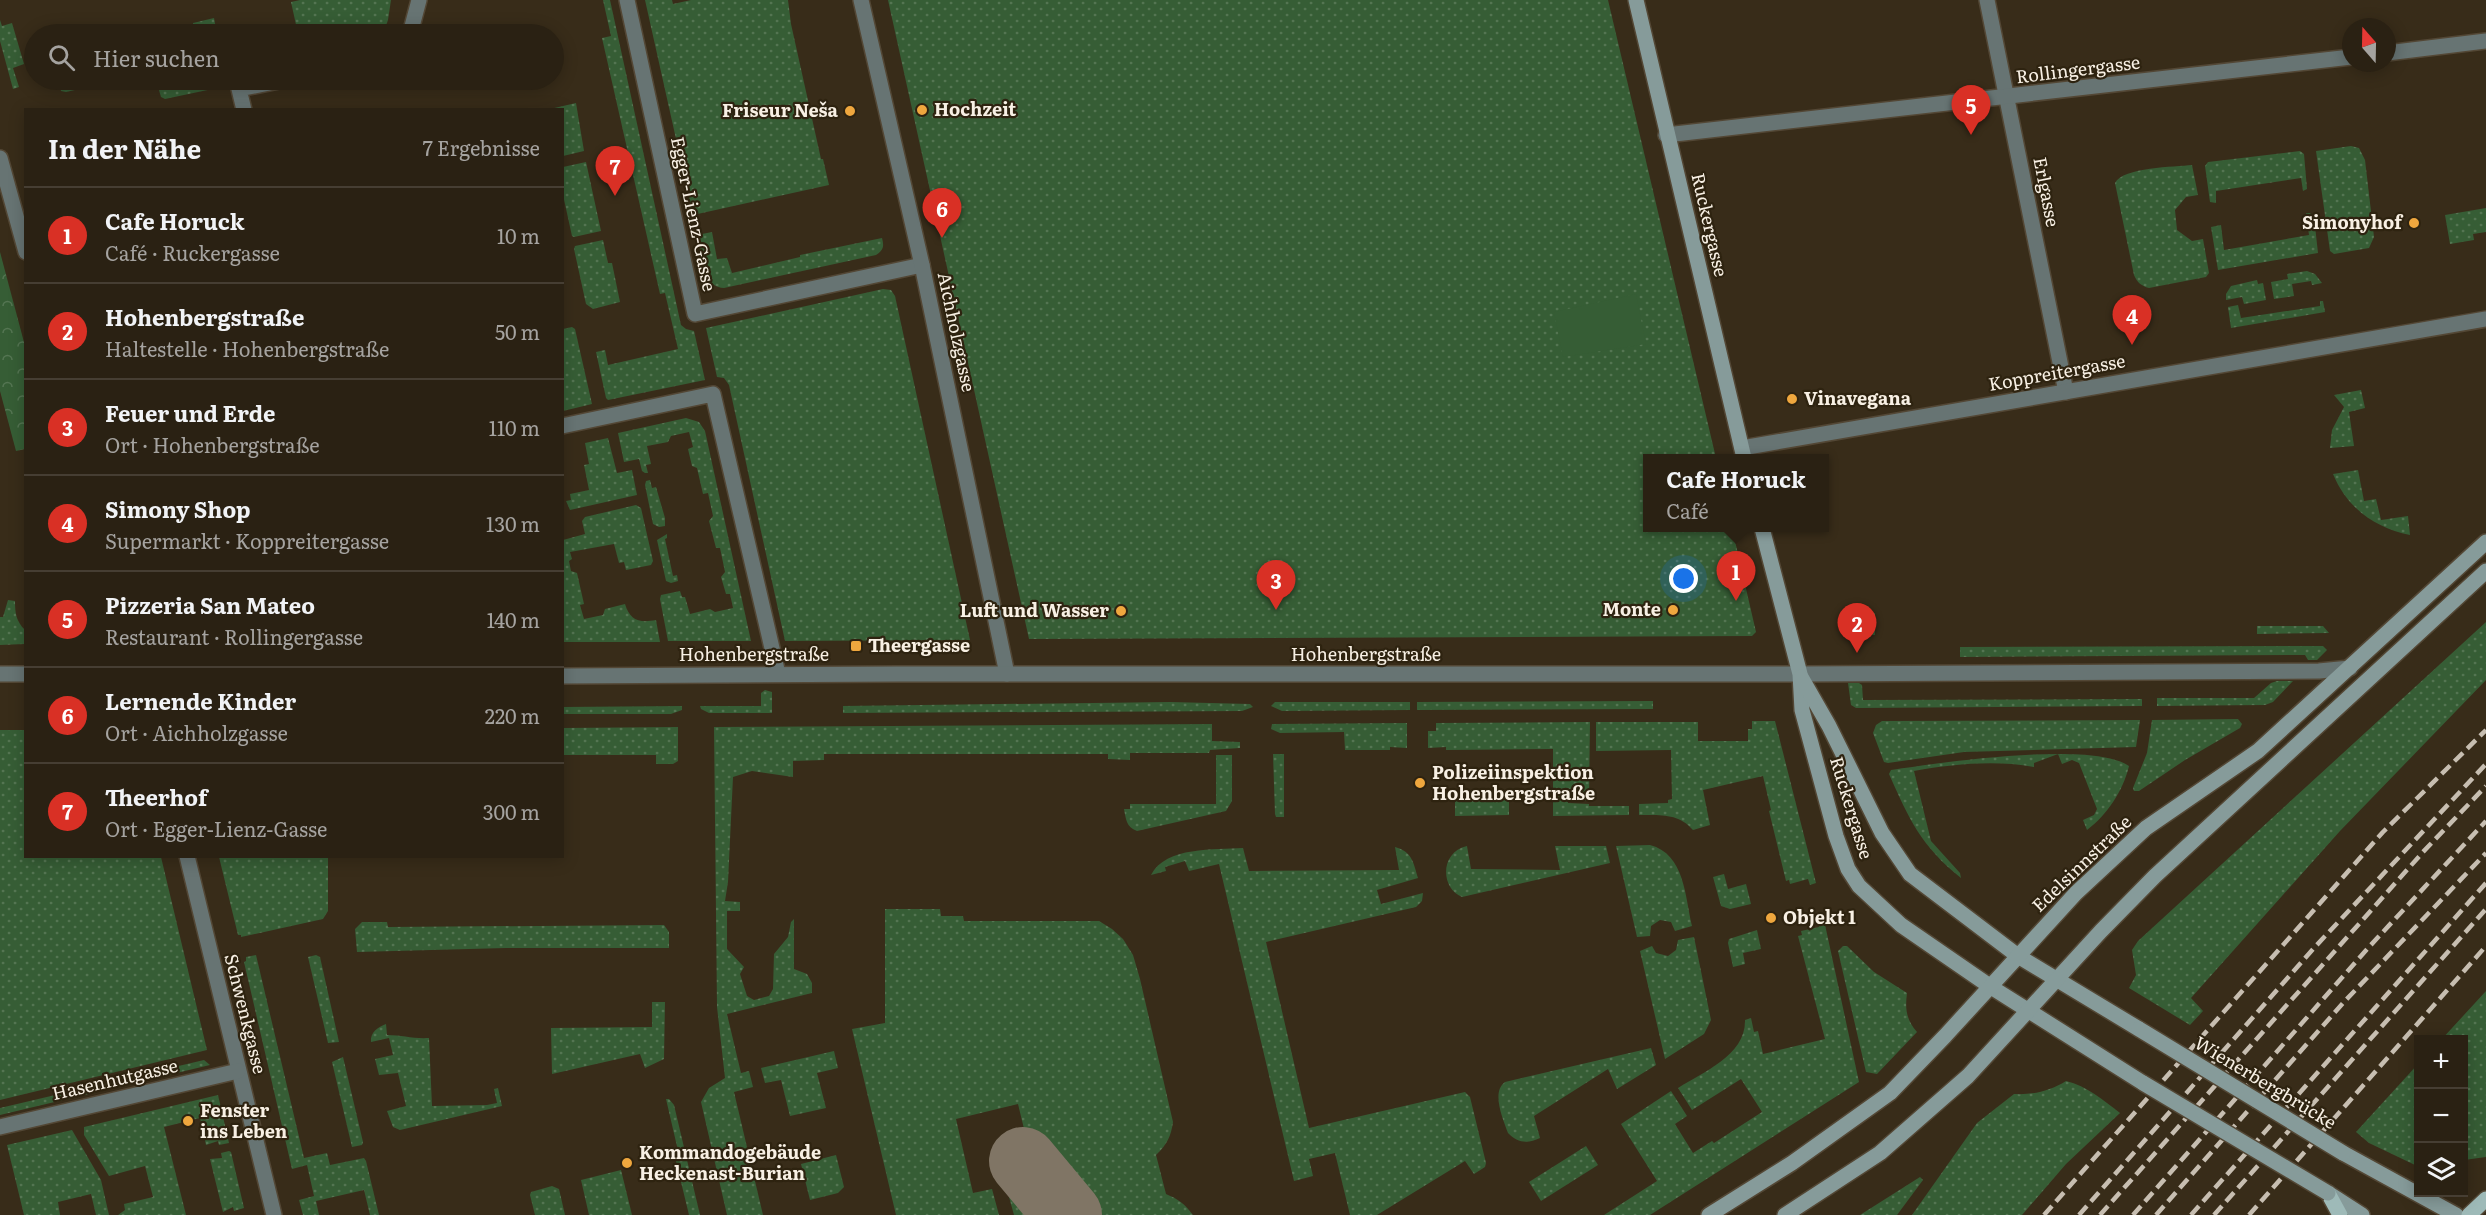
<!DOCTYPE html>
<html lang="de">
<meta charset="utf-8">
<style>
body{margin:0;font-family:Literata,serif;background:#362e21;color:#f1f3f6}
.controls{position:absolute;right:18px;bottom:18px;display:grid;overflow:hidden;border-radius:0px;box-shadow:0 3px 15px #0003}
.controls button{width:54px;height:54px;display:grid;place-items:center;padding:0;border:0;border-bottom:2px solid #463e33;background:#2a2113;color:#f1f3f6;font:30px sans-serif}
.compass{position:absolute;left:2342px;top:18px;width:54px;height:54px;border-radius:50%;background:#2a2113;box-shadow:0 3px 15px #0003;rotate:340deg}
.you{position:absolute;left:1684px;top:579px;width:21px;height:21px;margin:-15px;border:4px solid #fff;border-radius:50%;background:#1a73e8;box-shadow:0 0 0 9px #1a73e833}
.badge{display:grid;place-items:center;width:39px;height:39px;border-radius:50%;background:#d93025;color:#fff;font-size:20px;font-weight:700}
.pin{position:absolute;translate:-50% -50px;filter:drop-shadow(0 2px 3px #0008)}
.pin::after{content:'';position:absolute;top:32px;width:21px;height:18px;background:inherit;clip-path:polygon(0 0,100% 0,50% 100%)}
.popup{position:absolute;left:1643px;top:454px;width:186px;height:78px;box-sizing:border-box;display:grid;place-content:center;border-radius:0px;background:#2a2113;filter:drop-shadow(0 2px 4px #0005);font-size:20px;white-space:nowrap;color:#a5a3a0}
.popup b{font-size:22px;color:#f1f3f6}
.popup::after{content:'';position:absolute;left:50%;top:100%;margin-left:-12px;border:12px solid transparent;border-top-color:#2a2113}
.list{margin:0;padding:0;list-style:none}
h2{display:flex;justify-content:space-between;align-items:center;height:78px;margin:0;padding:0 24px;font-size:26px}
h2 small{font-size:20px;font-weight:400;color:#a5a3a0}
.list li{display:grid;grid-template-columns:39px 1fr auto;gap:18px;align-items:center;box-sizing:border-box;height:96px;padding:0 24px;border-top:2px solid #463e33}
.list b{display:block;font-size:22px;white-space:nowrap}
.list p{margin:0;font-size:20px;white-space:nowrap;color:#a5a3a0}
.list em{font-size:20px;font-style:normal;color:#a5a3a0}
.icon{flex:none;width:33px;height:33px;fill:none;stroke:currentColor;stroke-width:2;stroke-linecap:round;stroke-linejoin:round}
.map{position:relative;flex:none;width:2486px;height:1215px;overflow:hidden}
.search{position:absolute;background:#2a2113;box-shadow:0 3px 15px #0003;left:24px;top:24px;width:540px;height:66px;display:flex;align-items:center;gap:15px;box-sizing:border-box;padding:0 21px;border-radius:33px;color:#a5a3a0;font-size:22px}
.panel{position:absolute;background:#2a2113;box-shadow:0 3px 15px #0003;left:24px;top:108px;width:540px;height:750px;border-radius:0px}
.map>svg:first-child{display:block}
.green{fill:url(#green-dots)}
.forest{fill:url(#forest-crowns)}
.pitch{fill:#365d35}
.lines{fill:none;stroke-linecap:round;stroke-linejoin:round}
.taxiway{stroke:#807565;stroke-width:68}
.minor-casing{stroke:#534735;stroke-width:18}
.tertiary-casing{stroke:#534735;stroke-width:18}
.secondary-casing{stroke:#534735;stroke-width:18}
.primary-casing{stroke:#534735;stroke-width:18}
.minor{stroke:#677473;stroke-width:15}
.tertiary{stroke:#677473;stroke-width:15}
.secondary{stroke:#869b9a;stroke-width:15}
.primary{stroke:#9ebab8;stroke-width:15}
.rail{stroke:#c7beb1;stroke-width:4.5;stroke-dasharray:12 6;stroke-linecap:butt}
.secondary-bridge-casing{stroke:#534735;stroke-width:18;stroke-linecap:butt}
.secondary-bridge{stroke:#869b9a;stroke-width:15}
.poi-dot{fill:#efa73e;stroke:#2e2310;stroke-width:2}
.labels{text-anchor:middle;stroke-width:4.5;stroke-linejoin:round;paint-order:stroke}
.street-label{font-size:18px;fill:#f8f0e4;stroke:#2e2310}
.poi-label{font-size:18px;font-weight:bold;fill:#f8f0e4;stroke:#2e2310;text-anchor:start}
</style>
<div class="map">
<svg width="2486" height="1215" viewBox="0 0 2486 1215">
<defs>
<pattern id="green-dots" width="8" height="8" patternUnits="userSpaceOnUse" patternTransform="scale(1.5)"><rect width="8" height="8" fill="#365d35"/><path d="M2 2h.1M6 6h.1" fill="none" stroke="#547552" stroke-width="1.8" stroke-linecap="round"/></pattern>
<pattern id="forest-crowns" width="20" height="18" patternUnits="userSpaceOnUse" patternTransform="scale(1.5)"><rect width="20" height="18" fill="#365d35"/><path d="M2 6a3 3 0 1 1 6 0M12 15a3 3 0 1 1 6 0" fill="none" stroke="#547552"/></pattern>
</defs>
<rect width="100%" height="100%" fill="#382c19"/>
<g class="green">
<polygon points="300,0 391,0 388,20 383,34 298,34 291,2"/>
<polygon points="603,0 610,0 681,325 686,329 694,331 705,380 608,400 606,398 596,352 605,350 608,365 678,349 665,293 660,294 602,38 611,36"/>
<polygon points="645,0 672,0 673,4 691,0 788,0 791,24 821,159 823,159 829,185 693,215"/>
<polygon points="888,0 1608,0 1716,458 1648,458 1648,528 1732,528 1756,632 1752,636 1029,639"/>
<polygon points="214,18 217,34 164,34 193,28 193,23"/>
<polygon points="0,20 2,26 12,23 24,64 13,68 19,87 13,89 0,41"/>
<polygon points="58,80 119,80 66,92 61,91"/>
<polygon points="156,80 218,80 220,84 217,88 165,99 161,97"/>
<polygon points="576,103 584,151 563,156 562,110 550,109"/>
<polygon points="2351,146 2359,148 2365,160 2374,237 2369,248 2334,254 2330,251 2316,151"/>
<polygon points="2300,151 2304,154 2307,189 2303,191 2301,178 2216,191 2216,203 2210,202 2205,166 2208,162"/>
<polygon points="586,162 601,231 574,237 572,236 563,195 563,167"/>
<path d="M2192,165l6,30 -12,2 -11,13 2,20 15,11 11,-2 6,34 -3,4 -57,11c-8,-2 -12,-6 -15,-13l-19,-92c8,-16 60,-16 77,-18z"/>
<polygon points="2486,208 2486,232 2473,234 2474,240 2450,244 2445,215"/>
<polygon points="2306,213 2310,213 2314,217 2318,253 2218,270 2211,227 2221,225 2224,250 2309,235"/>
<path d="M712,232l5,27 10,-1 5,15 68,-16v-2l82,-17c2,8 2,12 -6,17l-152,33c-23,-1 -23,-35 -27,-53z"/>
<polygon points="603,240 608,263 612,263 620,302 593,309 586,304 574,249 575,246"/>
<polygon points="2307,271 2315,274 2322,283 2312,285 2311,281 2292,284 2294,296 2274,299 2271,282 2288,279 2287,274"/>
<polygon points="2257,280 2258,284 2263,283 2266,300 2244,304 2242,297 2226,300 2226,294 2231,286"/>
<polygon points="883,289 891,290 895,296 970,640 785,641 729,385 724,378 717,377 706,328"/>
<polygon points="2320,301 2323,301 2325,312 2231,328 2228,307 2238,305 2241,318 2320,306"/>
<polygon points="572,327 575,329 592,404 563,411 563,329"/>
<polygon points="2361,390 2365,408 2349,412 2354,446 2330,448 2332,430 2344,407 2334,395"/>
<polygon points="686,418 699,422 705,431 751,641 668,641 660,599 661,595 680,591 682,597 685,597 690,614 710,609 715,612 733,608 730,594 726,594 721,577 725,572 720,548 716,548 709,521 713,516 708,493 703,494 697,468 692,466 688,449 693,447 689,432 671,436 668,442 647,446 651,464 646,465 648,473 645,473 642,471 639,459 624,462 618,433"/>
<polygon points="608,438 617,473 632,470 637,495 570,510 566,501 571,500 570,494 589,490 584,465 589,464 585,443"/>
<path d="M2358,470l6,31 12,-2 5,21 27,-4 2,19c-35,-7 -63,-27 -77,-61z"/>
<polygon points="650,480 652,488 656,487 665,518 665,526 659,527 653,524 645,485 646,481"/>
<path d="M636,505l5,3 12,53 -2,4 -25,5 -2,-8 -5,1 -5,-19 -44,8 2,7 -3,2 2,10 6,2 7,31 -4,1 4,14 19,-4 2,-6 20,-5c5,17 15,19 31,16l4,22h-97v-102l22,-6 -3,-13 3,-4z"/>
<polygon points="667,534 667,538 665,539 673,576 677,575 678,581 671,583 666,581 657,540"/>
<path d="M8,600l7,1c0,12 1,20 10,29v14l-25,1v-28h3z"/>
<polygon points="1849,613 1875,613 1875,635 1848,635"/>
<polygon points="2486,622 2486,680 2340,831 2191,998 2203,1011 2190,1025 2129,988 2136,975 2132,950 2138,941"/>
<polygon points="2257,626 2323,626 2329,633 2257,634"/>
<polygon points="2323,646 2327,650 2317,660 2308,660 2305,655 1960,657 1960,647"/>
<polygon points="2277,681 2293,681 2273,702 2265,705 2157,706 2157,698 2254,698 2271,683"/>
<polygon points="1848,683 1859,683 1862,685 1863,700 2142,699 2142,706 1856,708 1851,705"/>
<polygon points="765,690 772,692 772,713 709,713 701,709 700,706 761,706 761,693"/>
<polygon points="1653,701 1653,709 1417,710 1417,702"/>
<polygon points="1170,702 1250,704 1253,707 1242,711 843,713 843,706"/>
<polygon points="1275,702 1410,702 1410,710 1282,711 1271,706"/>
<polygon points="682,706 682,710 671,714 563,714 563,707"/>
<polygon points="2238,719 2242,724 2240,728 2185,760 2139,791 2134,791 2133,788 2147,753 2152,720"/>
<polygon points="2140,720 2136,747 1964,752 1888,763 1884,762 1873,733 1876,725 1882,721"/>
<path d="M1752,721h23l41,162 -6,2 -2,-6 -18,5 -1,-4 -3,1 -17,-70 2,-1 -8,-34 -60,14 7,35 -17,5c-14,-17 -34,-15 -54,-15v-11l29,-1v-3l4,-1 -1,-49 -75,1v-29h102v19h50v-12h4z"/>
<polygon points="1590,722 1589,801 1578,801 1578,794 1568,793 1568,803 1589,804 1589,806 1629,806 1629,815 1553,816 1553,749 1446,750 1446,747 1428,748 1428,731 1436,731 1436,723"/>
<polygon points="1407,723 1407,748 1390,747 1390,750 1345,750 1344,732 1280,733 1271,729 1272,724"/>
<polygon points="1212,724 1212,741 1240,742 1240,748 1210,750 1209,753 1130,753 1130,760 1108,759 1108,754 824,754 824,760 793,761 793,777 752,771 733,777 728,882 725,901 740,902 740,911 727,911 727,949 744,967 740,974 747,996 754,1000 769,996 773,989 774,954 788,937 791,922 794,919 794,969 807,974 812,983 812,993 727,1014 741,1073 749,1071 753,1087 734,1092 763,1215 727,1215 701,1102 709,1088 725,1078 717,1007 714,727"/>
<polygon points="678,727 678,761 673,764 656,764 656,755 563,755 563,728"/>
<polygon points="0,730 25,730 26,856 161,857 207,1050 0,1100"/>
<polygon points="1273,754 1284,754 1284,817 1276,817 1275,814"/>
<path d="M2058,754l-24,9v4c-40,-7 -80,-3 -120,4l17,70 29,32 1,5c-40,-32 -52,-59 -72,-104l2,-4c47,-7 202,-30 238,-4 -6,25 -22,49 -42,64l-4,-10 11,-5 3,-6 -18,-46 -7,-3 -10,4z"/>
<path d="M1216,755h16v46l-6,10 -89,20c-11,-4 -11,-12 -13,-22h6v-5h86z"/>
<polygon points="1455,792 1509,792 1509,815 1455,816"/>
<path d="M1650,845c35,9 35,52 42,81l-17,5 -4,-9 -11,-2 -9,6 -1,10 -13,1 -21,-91z"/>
<path d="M1467,846l4,23 89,1 -5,-24h51l4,17 -148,34c-22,-9 -22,-45 5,-51z"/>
<path d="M1395,847c17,5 18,14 23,31l-41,12 4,14 42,-11 -1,8 -6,6 -150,35 43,186 156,-36 5,5 16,66 -1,4 -11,7 -9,-13 -88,54h-27l-15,-62 -26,6 4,17 -19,5 -75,-317 -30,7 -4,-10 -20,6 1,4 -15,4c15,-29 64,-25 92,-27l6,23 150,-1z"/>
<polygon points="219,857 328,857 328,911 323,919 241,937 241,935 238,935"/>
<polygon points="1724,874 1728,889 1746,884 1751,904 1730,909 1721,906 1713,877"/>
<path d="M885,909h55l1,7h22l1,5h135l13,8 11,10 10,16 7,24 33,143c-2,14 -6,23 -17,33l10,39c12,5 19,10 27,21h-119l-41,-49 -15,-62 -62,15 17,74 19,-4 7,26h-103l-44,-186 33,-6z"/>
<path d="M1824,920l35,162 -209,133h-46l53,-34 -36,-57 50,-33 16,25 -12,8 18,29 19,-12 2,2 48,-31 -21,-33 -49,31 -14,-22c25,-16 68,-33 67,-68l6,-2 3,14 4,-1 5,23 62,-15 -27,-103 4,-1 -1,-4 18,-4 -1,-5z"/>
<polygon points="362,922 387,922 388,927 664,925 669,932 669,948 506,948 357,952 355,929"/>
<polygon points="1757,930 1761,949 1743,953 1745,964 1733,967 1728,943 1729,939"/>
<polygon points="1694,937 1711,1020 1704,1034 1665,1059 1640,951 1652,946 1656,953 1668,956 1676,950 1678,940"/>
<path d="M1843,946h4l27,26 33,21c-2,15 -1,27 10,39l-40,42 -11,-2 -28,-121z"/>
<polygon points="256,955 304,1158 327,1153 330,1165 364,1158 366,1161 379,1215 370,1215 364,1190 316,1201 319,1215 303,1215 299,1200 314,1196 307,1165 292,1169 244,962 246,961 246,957"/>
<polygon points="316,955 320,957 339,1042 328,1043 308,957"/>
<polygon points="2486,991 2486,1157 2464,1160 2464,1040 2441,1040"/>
<polygon points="652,1002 665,1002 664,1059 645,1068 640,1054 552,1074 551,1028 652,1027"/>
<path d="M386,1024l1,11c15,0 26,4 42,3l3,68 55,-1 10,-2 -3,-14 4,-1 4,18 -102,24 -7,-3 -6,-16 19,-5 -8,-33 -19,2 -4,-16 18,-4 -4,-17 -18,4c-1,-10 7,-15 15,-18z"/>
<path d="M1651,1048l5,17 -39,24 -9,-20 -74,47 6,22c-12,6 -23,5 -32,-5 -5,-14 -17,-41 -3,-51z"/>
<polygon points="834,1051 838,1068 817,1073 826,1108 790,1116 781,1080 765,1083 761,1068"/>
<polygon points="343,1057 363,1142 362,1145 352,1147 332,1062"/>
<polygon points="204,1060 210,1065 0,1115 0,1108"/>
<polygon points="2418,1064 2418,1164 2415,1165 2369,1143 2356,1132"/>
<path d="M2066,1081c21,5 37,19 54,32l-54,51 -44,51h-110l65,-92 37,-29c19,1 36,-3 52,-13z"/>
<polygon points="218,1095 229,1143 219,1145 218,1141 206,1145 200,1118 164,1127 186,1215 118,1215 125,1210 124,1204 153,1197 145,1166 109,1176 84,1135 84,1127"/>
<polygon points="666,1099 669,1099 674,1105 700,1215 689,1215 675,1157 679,1155"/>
<polygon points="72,1130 101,1180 109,1215 96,1215 91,1194 58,1202 60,1215 24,1215 7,1145"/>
<polygon points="1586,1146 1598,1165 1541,1201 1529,1182"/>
<polygon points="229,1151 231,1152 244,1208 234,1211 233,1207 223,1212 210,1159 222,1158 221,1153"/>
<polygon points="836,1155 844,1187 838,1193 810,1200 801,1164"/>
<polygon points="621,1170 632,1215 589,1215 581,1180"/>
<polygon points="1920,1177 1923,1180 1897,1215 1860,1215"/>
<polygon points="1032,1180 1062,1215 1014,1215 1006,1186"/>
<polygon points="552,1186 559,1189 565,1215 535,1215 530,1195 531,1192"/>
</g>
<polygon class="forest" points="0,252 25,346 25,449 16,451 0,391"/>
<polygon class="pitch" points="1636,294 1646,344 1563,357 1554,312"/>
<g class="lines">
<polyline class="taxiway" points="1023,1161 1068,1215"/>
<defs>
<g id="minor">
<polyline points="627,0 695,314 922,265"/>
<polyline points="861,0 922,265 1007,674"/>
<polyline points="1987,0 2066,392"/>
<polyline points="410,34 419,0"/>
<polyline points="2387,53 2486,41"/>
<polyline points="244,110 239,89 284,80"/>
<polyline points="1666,135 2351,57"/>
<polyline points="0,158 26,252"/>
<polyline points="562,426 713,394 778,674"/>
<polyline points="1742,448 2486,319"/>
<polyline points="1800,674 2319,671 2350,668"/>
<polyline points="187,856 274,1215"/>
<polyline points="0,1127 238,1071"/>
</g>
<g id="tertiary">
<polyline points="0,674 26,674"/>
<polyline points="562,676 898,674 1800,674"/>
</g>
<g id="secondary">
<polyline points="1636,0 1744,458"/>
<polyline points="1762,528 1800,674 1802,710 1836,836 1848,869 1859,886 1901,925 1991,987 2143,1083"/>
<polyline points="1801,677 1829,726 1882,833 1910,874 2018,956 2139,1029"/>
<polyline points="2343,1153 2456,1215"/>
<polyline points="2328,1193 2362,1215"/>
<polyline points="1709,1215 1792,1163 1890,1093 1945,1036 2076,893 2146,828 2258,751 2486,542"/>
<polyline points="1785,1215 1880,1153 1968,1076 2101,931 2155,876 2486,571"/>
</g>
<g id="primary">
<polyline points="2328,1193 2340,1215"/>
<polyline points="2469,1215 2486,1199"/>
</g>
</defs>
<use href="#minor" class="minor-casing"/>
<use href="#tertiary" class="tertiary-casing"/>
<use href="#secondary" class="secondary-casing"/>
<use href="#primary" class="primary-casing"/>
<use href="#minor" class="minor"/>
<use href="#tertiary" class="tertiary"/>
<use href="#secondary" class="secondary"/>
<use href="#primary" class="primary"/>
<g class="rail">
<polyline points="2044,1215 2383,832 2486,730"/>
<polyline points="2079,1215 2314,948 2486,764"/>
<polyline points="2100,1215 2423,852 2486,786"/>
<polyline points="2133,1215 2369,947 2486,821"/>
<polyline points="2156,1215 2344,1002 2486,853"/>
<polyline points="2191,1215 2486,883"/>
<polyline points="2214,1215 2486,909"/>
<polyline points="2249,1215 2486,946"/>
</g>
<defs>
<g id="secondary-bridge">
<polyline points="2139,1029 2343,1153"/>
<polyline points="2143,1083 2328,1193"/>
</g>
</defs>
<use href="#secondary-bridge" class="secondary-bridge-casing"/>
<use href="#secondary-bridge" class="secondary-bridge"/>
</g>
<g class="poi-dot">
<circle cx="922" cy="110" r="6"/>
<circle cx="850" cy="111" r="6"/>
<circle cx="2414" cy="223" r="6"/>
<circle cx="1792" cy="399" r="6"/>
<circle cx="1673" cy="610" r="6"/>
<circle cx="1121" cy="611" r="6"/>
<rect x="850" y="640" width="12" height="12" rx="3"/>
<circle cx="1420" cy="783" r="6"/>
<circle cx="1771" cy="918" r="6"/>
<circle cx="188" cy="1121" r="6"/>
<circle cx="627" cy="1163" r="6"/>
</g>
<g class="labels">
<g class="street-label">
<text transform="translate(2078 70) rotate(-7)" y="6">Rollingergasse</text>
<text transform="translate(2046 192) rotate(79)" y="6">Erlgasse</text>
<text transform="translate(693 214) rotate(78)" y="6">Egger-Lienz-Gasse</text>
<text transform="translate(1709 225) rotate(77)" y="6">Ruckergasse</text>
<text transform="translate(956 332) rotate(78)" y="6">Aichholzgasse</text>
<text transform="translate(2057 373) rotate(-10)" y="6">Koppreitergasse</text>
<text x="754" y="661">Hohenbergstraße</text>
<text x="1366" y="661">Hohenbergstraße</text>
<text transform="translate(1851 808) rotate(73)" y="6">Ruckergasse</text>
<text transform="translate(2082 864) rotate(-44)" y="6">Edelsinnstraße</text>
<text transform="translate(245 1014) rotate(76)" y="6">Schwenkgasse</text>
<text transform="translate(115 1080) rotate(-13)" y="6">Hasenhutgasse</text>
<text transform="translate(2265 1083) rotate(31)" y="6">Wienerbergbrücke</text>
</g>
<g class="poi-label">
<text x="934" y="116">Hochzeit</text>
<text x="838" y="117" text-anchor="end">Friseur Neša</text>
<text x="2402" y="229" text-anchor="end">Simonyhof</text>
<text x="1804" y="405">Vinavegana</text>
<text x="1661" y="616" text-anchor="end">Monte</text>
<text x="1109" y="617" text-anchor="end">Luft und Wasser</text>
<text x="868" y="652">Theergasse</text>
<text x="1432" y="779">Polizeiinspektion<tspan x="1432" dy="21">Hohenbergstraße</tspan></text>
<text x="1783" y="924">Objekt 1</text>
<text x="200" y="1117">Fenster<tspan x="200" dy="21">ins Leben</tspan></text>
<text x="639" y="1159">Kommandogebäude<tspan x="639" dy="21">Heckenast-Burian</tspan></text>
</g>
</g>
</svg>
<div class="controls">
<button>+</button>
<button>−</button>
<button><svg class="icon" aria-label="layers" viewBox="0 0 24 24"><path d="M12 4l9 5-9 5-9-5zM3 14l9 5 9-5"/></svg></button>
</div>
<svg class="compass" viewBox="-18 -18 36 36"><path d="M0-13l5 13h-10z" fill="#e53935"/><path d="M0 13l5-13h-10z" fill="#a5a3a0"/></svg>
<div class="you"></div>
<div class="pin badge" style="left:1736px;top:601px">1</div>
<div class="popup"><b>Cafe Horuck</b>Café</div>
<div class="pin badge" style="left:1857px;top:653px">2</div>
<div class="pin badge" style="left:1276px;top:610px">3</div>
<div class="pin badge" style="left:2132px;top:345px">4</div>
<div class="pin badge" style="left:1971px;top:135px">5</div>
<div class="pin badge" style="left:942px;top:238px">6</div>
<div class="pin badge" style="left:615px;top:196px">7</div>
<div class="search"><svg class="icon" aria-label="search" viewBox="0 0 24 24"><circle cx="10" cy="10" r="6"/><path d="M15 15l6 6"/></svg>Hier suchen</div>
<section class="panel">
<h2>In der Nähe<small>7 Ergebnisse</small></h2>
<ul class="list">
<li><span class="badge">1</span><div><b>Cafe Horuck</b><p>Café · Ruckergasse</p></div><em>10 m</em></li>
<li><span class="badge">2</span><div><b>Hohenbergstraße</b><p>Haltestelle · Hohenbergstraße</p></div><em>50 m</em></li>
<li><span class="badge">3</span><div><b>Feuer und Erde</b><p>Ort · Hohenbergstraße</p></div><em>110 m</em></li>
<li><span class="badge">4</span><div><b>Simony Shop</b><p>Supermarkt · Koppreitergasse</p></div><em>130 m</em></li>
<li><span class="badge">5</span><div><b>Pizzeria San Mateo</b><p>Restaurant · Rollingergasse</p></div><em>140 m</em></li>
<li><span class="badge">6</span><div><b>Lernende Kinder</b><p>Ort · Aichholzgasse</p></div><em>220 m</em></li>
<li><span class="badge">7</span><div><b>Theerhof</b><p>Ort · Egger-Lienz-Gasse</p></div><em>300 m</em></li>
</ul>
</section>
</div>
